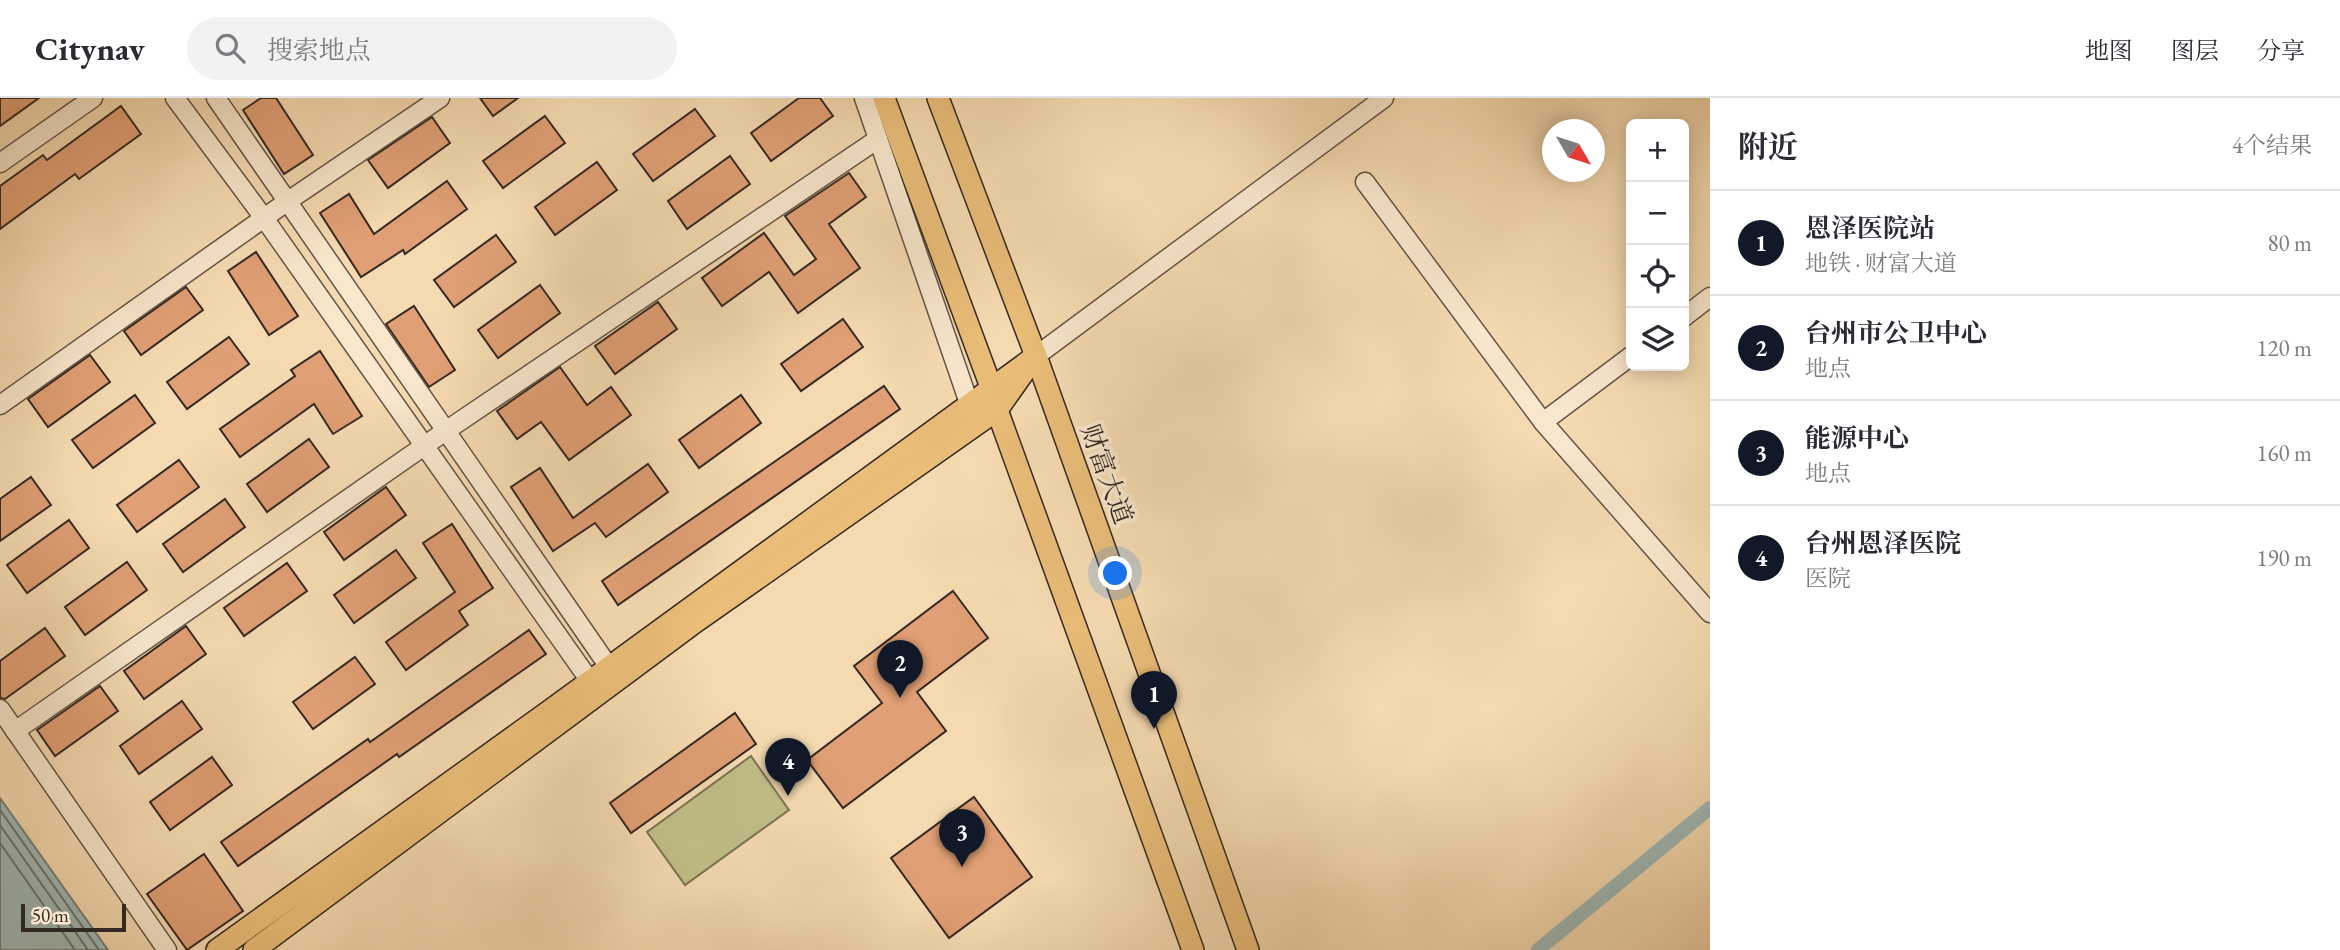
<!DOCTYPE html>
<html lang="zh">
<meta charset="utf-8">
<style>
body{margin:0;font-family:"EB Garamond","Noto Serif SC",serif;background:#f2f2f3;color:#2b2b33}
.controls{position:absolute;right:21px;top:21px;display:grid;overflow:hidden;border-radius:10px;box-shadow:0 4px 18px #0003}
.controls button{width:63px;height:63px;display:grid;place-items:center;padding:0;border:0;border-bottom:2px solid #e1e1e2;background:#fff;color:#2b2b33;font:35px sans-serif}
.compass{position:absolute;left:1542px;top:21px;width:63px;height:63px;border-radius:50%;background:#fff;box-shadow:0 4px 18px #0003;rotate:129deg}
.scale{position:absolute;left:21px;bottom:18px;width:105px;box-sizing:border-box;padding-left:7px;border:4px solid #342822;border-top:0;font-size:19px;line-height:24px;white-space:nowrap;color:#342822;-webkit-text-stroke:5px #f8e7cc;paint-order:stroke}
.you{position:absolute;left:1116px;top:476px;width:24px;height:24px;margin:-18px;border:5px solid #fff;border-radius:50%;background:#1a73e8;box-shadow:0 0 0 10px #1a73e833}
.badge{display:grid;place-items:center;width:46px;height:46px;border-radius:50%;background:#111827;color:#fff;font-size:23px;font-weight:700}
.pin{position:absolute;translate:-50% -58px;filter:drop-shadow(0 2px 4px #0008)}
.pin::after{content:'';position:absolute;top:37px;width:24px;height:21px;background:inherit;clip-path:polygon(0 0,100% 0,50% 100%)}
.list{margin:0;padding:0;list-style:none}
h2{display:flex;justify-content:space-between;align-items:center;height:91px;margin:0;padding:0 28px;font-size:30px}
h2 small{font-size:23px;font-weight:400;color:#7c7c81}
.list li{display:grid;grid-template-columns:46px 1fr auto;gap:21px;align-items:center;box-sizing:border-box;height:105px;padding:0 28px;border-top:2px solid #e1e1e2}
.list b{display:block;font-size:26px;white-space:nowrap}
.list p{margin:0;font-size:23px;white-space:nowrap;color:#7c7c81}
.list em{font-size:23px;font-style:normal;color:#7c7c81}
.icon{flex:none;width:38px;height:38px;fill:none;stroke:currentColor;stroke-width:2;stroke-linecap:round;stroke-linejoin:round}
.map{position:relative;flex:none;width:1710px;height:852px;overflow:hidden}
header{display:flex;align-items:center;gap:42px;box-sizing:border-box;height:98px;padding:0 35px;background:#fff;border-bottom:2px solid #e1e1e2}
header strong{font-size:33px}
nav{display:flex;gap:38px;margin-inline-start:auto;font-size:24px}
.search{width:490px;height:63px;background:#f2f2f3;display:flex;align-items:center;gap:18px;box-sizing:border-box;padding:0 24px;border-radius:38px;color:#7c7c81;font-size:26px}
main{display:flex}
aside{flex:1;background:#fff}
.map>svg:first-child{display:block}
.green{fill:#c1be88;stroke:#7a7355;stroke-width:2}
.water{fill:#9fb8b5;stroke:#747e7a;stroke-width:2}
.lines{fill:none;stroke-linecap:round;stroke-linejoin:round}
.shore{stroke:#6a706c;stroke-width:2}
.canal{stroke:#9fb8b5;stroke-width:14}
.building{fill:#e09f74;stroke:#342822;stroke-width:2}
.minor-casing{stroke:#645446;stroke-width:21}
.major-casing{stroke:#342822;stroke-width:24}
.minor{stroke:#f8e7cc;stroke-width:18}
.major{stroke:#eabd78;stroke-width:21}
.labels{text-anchor:middle;stroke-width:7;stroke-linejoin:round;paint-order:stroke}
.street-label{font-size:26px;fill:#342822;stroke:#f8e7cc}
</style>
<header>
<strong>Citynav</strong>
<div class="search"><svg class="icon" aria-label="search" viewBox="0 0 24 24"><circle cx="10" cy="10" r="6"/><path d="M15 15l6 6"/></svg>搜索地点</div>
<nav><a>地图</a><a>图层</a><a>分享</a></nav>
</header>
<main>
<div class="map">
<svg width="1710" height="852" viewBox="0 0 1710 852">
<rect width="100%" height="100%" fill="#f5dab1"/>
<filter id="stains"><feTurbulence type="fractalNoise" baseFrequency=".00286" numOctaves="4"/><feColorMatrix values="0 0 0 0 .2 0 0 0 0 .09 0 0 0 0 .02 0 0 0 .5 -.17"/></filter>
<radialGradient id="worn" r=".72"><stop offset=".6" stop-color="#630" stop-opacity="0"/><stop offset="1" stop-color="#630" stop-opacity=".3"/></radialGradient>
<polygon class="green" points="751,658 789,712 685,787 647,734"/>
<polygon class="water" points="0,700 108,852 0,852"/>
<g class="lines">
<g class="shore">
<polyline points="0,712 99,852"/>
<polyline points="0,727 88,852"/>
<polyline points="0,745 75,852"/>
</g>
<polyline class="canal" points="1538,852 1710,710"/>
</g>
<g class="building">
<polygon points="0,0 39,0 0,28"/>
<polygon points="261,0 276,0 313,57 284,76 243,12"/>
<polygon points="480,0 518,0 493,18"/>
<polygon points="799,0 820,0 833,18 771,63 751,35"/>
<polygon points="121,8 141,36 79,81 75,76 0,131 0,88 43,57 47,62"/>
<polygon points="695,11 715,38 653,83 633,56"/>
<polygon points="545,18 565,45 503,90 483,63"/>
<polygon points="432,19 450,45 388,90 368,62"/>
<polygon points="730,58 750,86 687,131 668,103"/>
<polygon points="597,64 617,92 555,137 535,109"/>
<polygon points="849,75 866,99 829,126 860,170 798,215 769,174 722,208 702,180 764,135 794,177 816,161 785,118"/>
<polygon points="447,83 467,111 405,156 403,152 361,179 320,115 349,96 374,136"/>
<polygon points="496,137 516,164 454,209 434,182"/>
<polygon points="256,154 298,218 269,237 228,173"/>
<polygon points="540,187 560,215 498,260 478,232"/>
<polygon points="186,189 203,212 141,257 124,233"/>
<polygon points="658,204 677,231 615,276 595,248"/>
<polygon points="414,208 455,272 429,289 386,226"/>
<polygon points="843,221 863,249 801,293 781,266"/>
<polygon points="229,239 249,266 187,311 167,284"/>
<polygon points="320,253 362,318 333,336 314,306 240,359 220,331 295,278 291,272"/>
<polygon points="90,257 110,284 48,329 28,301"/>
<polygon points="560,269 587,307 611,289 631,317 569,362 541,324 517,341 497,313"/>
<polygon points="884,288 900,311 618,507 602,483"/>
<polygon points="135,297 155,325 93,370 72,342"/>
<polygon points="741,297 761,325 699,370 679,342"/>
<polygon points="309,341 329,369 267,414 247,386"/>
<polygon points="179,362 199,389 137,434 117,407"/>
<polygon points="648,366 668,394 606,439 595,425 553,453 511,389 540,370 573,420"/>
<polygon points="31,379 51,407 0,443 0,401"/>
<polygon points="386,389 406,417 344,462 324,434"/>
<polygon points="225,401 245,429 183,474 163,446"/>
<polygon points="69,422 89,450 27,495 7,467"/>
<polygon points="452,426 493,490 459,513 468,527 406,572 386,544 455,494 423,445"/>
<polygon points="396,452 416,480 354,525 334,497"/>
<polygon points="127,464 147,492 85,537 65,509"/>
<polygon points="287,465 307,493 244,538 224,510"/>
<polygon points="953,493 988,540 917,594 946,633 843,710 807,662 882,605 854,568"/>
<polygon points="186,528 206,556 144,601 124,573"/>
<polygon points="45,530 65,558 5,601 0,600 0,563"/>
<polygon points="529,532 546,556 399,659 397,656 238,768 221,744 368,641 370,644"/>
<polygon points="355,559 375,586 313,631 293,604"/>
<polygon points="100,588 118,613 55,658 37,632"/>
<polygon points="182,603 202,631 139,676 120,648"/>
<polygon points="735,615 756,646 631,735 610,705"/>
<polygon points="212,659 232,687 170,732 150,704"/>
<polygon points="974,699 1032,779 949,840 891,760"/>
<polygon points="204,756 243,813 187,852 147,796"/>
</g>
<g class="lines">
<defs>
<g id="minor">
<polyline points="175,0 264,120 590,583"/>
<polyline points="216,0 609,569"/>
<polyline points="864,0 969,305"/>
<polyline points="0,65 93,0"/>
<polyline points="1365,84 1543,324 1710,515"/>
<polyline points="1684,219 1710,199"/>
<polyline points="1036,258 1384,0"/>
<polyline points="0,307 288,103 440,0"/>
<polyline points="1543,324 1631,258"/>
<polyline points="0,611 167,852"/>
<polyline points="15,633 447,332 878,41"/>
</g>
<g id="major">
<polyline points="884,0 991,289 997,312 1193,852"/>
<polyline points="938,0 1036,258 1248,852"/>
<polyline points="217,852 548,614 1036,258"/>
<polyline points="254,852 691,527 997,312 1026,271"/>
</g>
</defs>
<use href="#minor" class="minor-casing"/>
<use href="#major" class="major-casing"/>
<use href="#minor" class="minor"/>
<use href="#major" class="major"/>
</g>
<g class="labels">
<g class="street-label">
<text transform="translate(1107 376) rotate(70)" y="9">财富大道</text>
</g>
</g>
<rect width="100%" height="100%" filter="url(#stains)"/>
<rect width="100%" height="100%" fill="url(#worn)"/>
</svg>
<div class="controls">
<button>+</button>
<button>−</button>
<button><svg class="icon" aria-label="locate" viewBox="0 0 24 24"><circle cx="12" cy="12" r="6"/><path d="M12 2v4M12 18v4M2 12h4M18 12h4"/></svg></button>
<button><svg class="icon" aria-label="layers" viewBox="0 0 24 24"><path d="M12 4l9 5-9 5-9-5zM3 14l9 5 9-5"/></svg></button>
</div>
<svg class="compass" viewBox="-18 -18 36 36"><path d="M0-13l5 13h-10z" fill="#e53935"/><path d="M0 13l5-13h-10z" fill="#7c7c81"/></svg>
<div class="scale">50 m</div>
<div class="you"></div>
<div class="pin badge" style="left:1154px;top:631px">1</div>
<div class="pin badge" style="left:900px;top:600px">2</div>
<div class="pin badge" style="left:962px;top:769px">3</div>
<div class="pin badge" style="left:788px;top:698px">4</div>
</div>
<aside>
<h2>附近<small>4个结果</small></h2>
<ul class="list">
<li><span class="badge">1</span><div><b>恩泽医院站</b><p>地铁 · 财富大道</p></div><em>80 m</em></li>
<li><span class="badge">2</span><div><b>台州市公卫中心</b><p>地点</p></div><em>120 m</em></li>
<li><span class="badge">3</span><div><b>能源中心</b><p>地点</p></div><em>160 m</em></li>
<li><span class="badge">4</span><div><b>台州恩泽医院</b><p>医院</p></div><em>190 m</em></li>
</ul>
</aside>
</main>
